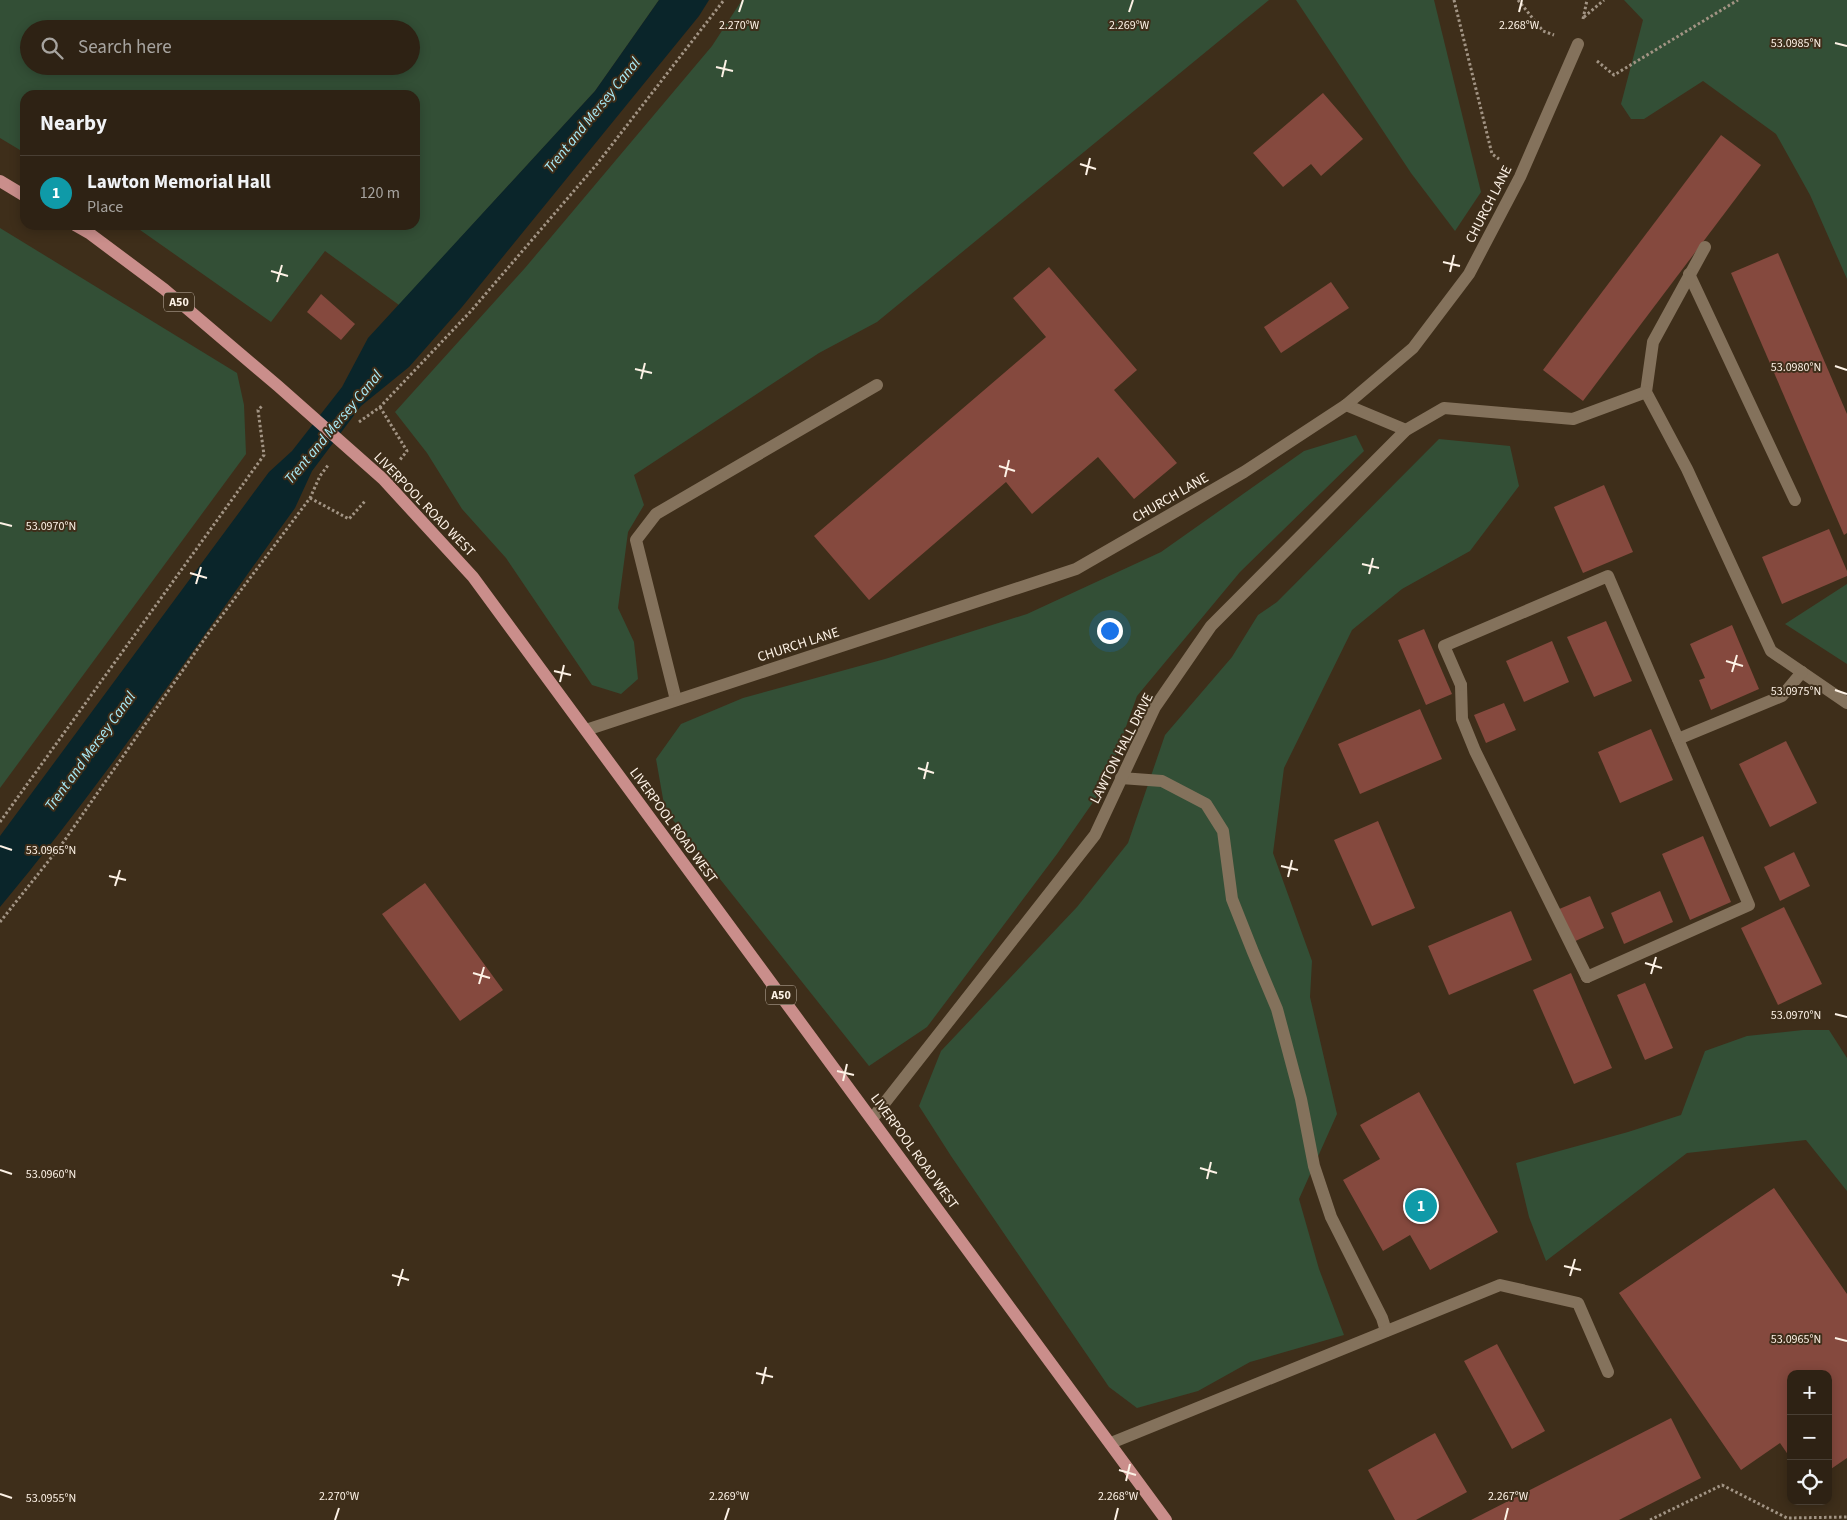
<!DOCTYPE html>
<meta charset="utf-8">
<style>
body{margin:0;font-family:"Source Sans 3",sans-serif;background:#362a1d;color:#f1f3f6}
.controls{position:absolute;right:15px;bottom:15px;display:grid;overflow:hidden;border-radius:10px;box-shadow:0 2px 12px #0003}
.controls button{width:45px;height:45px;display:grid;place-items:center;padding:0;border:0;border-bottom:1px solid #493f34;background:#2e2214;color:#f1f3f6;font:25px sans-serif}
.you{position:absolute;left:1109px;top:630px;width:18px;height:18px;margin:-12px;border:4px solid #fff;border-radius:50%;background:#1a73e8;box-shadow:0 0 0 8px #1a73e833}
.badge{display:grid;place-items:center;width:32px;height:32px;border-radius:50%;background:#b45309;color:#fff;font-size:16px;font-weight:700}
.pin{position:absolute;translate:-50% -50%;border:2px solid #fff;box-shadow:0 1px 5px #0006}
.list{margin:0;padding:0;list-style:none}
h2{display:flex;justify-content:space-between;align-items:center;height:65px;margin:0;padding:0 20px;font-size:21px}
h2 small{font-size:16px;font-weight:400;color:#a7a4a0}
.list li{display:grid;grid-template-columns:32px 1fr auto;gap:15px;align-items:center;box-sizing:border-box;height:75px;padding:0 20px;border-top:1px solid #493f34}
.list b{display:block;font-size:19px;white-space:nowrap}
.list p{margin:0;font-size:16px;white-space:nowrap;color:#a7a4a0}
.list em{font-size:16px;font-style:normal;color:#a7a4a0}
.icon{flex:none;width:28px;height:28px;fill:none;stroke:currentColor;stroke-width:2;stroke-linecap:round;stroke-linejoin:round}
.map{position:relative;flex:none;width:1847px;height:1520px;overflow:hidden}
.search{position:absolute;background:#2e2214;box-shadow:0 2px 12px #0003;left:20px;top:20px;width:400px;height:55px;display:flex;align-items:center;gap:12px;box-sizing:border-box;padding:0 18px;border-radius:28px;color:#a7a4a0;font-size:19px}
.panel{position:absolute;background:#2e2214;box-shadow:0 2px 12px #0003;left:20px;top:90px;width:400px;height:140px;border-radius:15px}
.map>svg:first-child{display:block}
.green{fill:#334f36;fill-rule:evenodd}
.water{fill:#0a252a}
.building{fill:#85493e}
.lines{fill:none;stroke-linecap:round;stroke-linejoin:round}
.path{stroke:#a29484;stroke-width:3;stroke-dasharray:2.5 2.5;stroke-linecap:butt}
.lane{stroke:#84725c;stroke-width:12}
.street{stroke:#84725c;stroke-width:12}
.primary{stroke:#ca8e8b;stroke-width:12}
.ticks{fill:none;stroke:#fdf2e6;stroke-width:2}
.labels{text-anchor:middle;stroke-width:4;stroke-linejoin:round;paint-order:stroke}
.shield{fill:#3e2e1a;stroke:#c4b7a9;stroke-width:1}
.shield-label{font-size:12px;font-weight:bold;fill:#fdf2e6}
.street-label{font-size:14px;fill:#fdf2e6;stroke:#3e2e1a}
.water-label{font-size:15px;font-style:italic;fill:#a9ecf9;stroke:#3e2e1a}
.ticks-label{font-size:12px;text-anchor:middle;fill:#fdf2e6;stroke:#3e2e1a;stroke-width:4;stroke-linejoin:round;paint-order:stroke}
</style>
<div class="map">
<svg width="1847" height="1520" viewBox="0 0 1847 1520">
<rect width="100%" height="100%" fill="#3e2e1a"/>
<g class="green">
<path d="M0,0h659l-64,91 -196,214 -74,-54 -54,71 -138,-97h282v-130h-390v58l-25,-15zM29,29h382v37h-382z"/>
<polygon points="742,0 1269,0 877,322 819,353 634,475 644,505 628,532 618,608 634,642 638,679 621,694 592,685 506,558 462,509 427,453 395,412 525,268 712,46"/>
<polygon points="1296,0 1434,0 1481,192 1455,231 1411,173"/>
<polygon points="1624,0 1847,0 1847,279 1810,195 1776,134 1703,81 1644,119 1631,119 1621,104 1643,20"/>
<polygon points="0,228 237,373 244,405 246,454 0,788"/>
<polygon points="1356,435 1364,451 1240,572 1137,696 1105,785 1057,854 927,1027 869,1066 665,810 656,759 681,724 743,698 885,659 1027,614 1161,552 1304,451"/>
<polygon points="1439,439 1510,446 1519,486 1470,551 1402,589 1352,630 1284,768 1273,853 1312,961 1310,997 1337,1114 1299,1199 1319,1269 1344,1335 1250,1362 1198,1391 1137,1408 1109,1387 951,1156 919,1106 941,1051 1077,907 1128,843 1165,735 1232,657 1258,615 1277,602"/>
<polygon points="1847,584 1847,664 1785,624"/>
<polygon points="1803,1030 1829,1030 1847,1058 1847,1191 1806,1140 1687,1153 1546,1261 1529,1217 1516,1163 1628,1132 1681,1115 1705,1051 1747,1036"/>
</g>
<path class="water" d="M659,0h50l-10,16 -237,291 -53,60 -48,39 -49,65 -17,37c-97,134 -189,272 -295,399v-71l269,-364 23,-21 50,-64 26,-49 227,-247z"/>
<g class="building">
<polygon points="1323,93 1363,139 1321,176 1311,164 1283,187 1253,153"/>
<polygon points="1721,135 1761,165 1583,401 1543,370"/>
<polygon points="1778,253 1847,414 1847,533 1844,535 1731,273"/>
<polygon points="1049,267 1137,370 1114,390 1177,463 1134,499 1098,457 1032,514 1006,482 869,600 814,536 1046,337 1013,298"/>
<polygon points="1331,282 1349,308 1281,353 1264,327"/>
<polygon points="321,294 355,324 341,340 307,312"/>
<polygon points="1604,485 1633,552 1583,573 1554,507"/>
<polygon points="1829,529 1847,571 1847,576 1782,604 1762,557"/>
<polygon points="1606,621 1632,681 1594,697 1567,637"/>
<polygon points="1732,625 1759,689 1711,710 1699,680 1705,678 1690,644"/>
<polygon points="1424,629 1452,694 1426,705 1398,640"/>
<polygon points="1552,641 1569,682 1524,702 1506,661"/>
<polygon points="1504,703 1516,730 1486,743 1474,715"/>
<polygon points="1420,709 1442,759 1360,794 1338,744"/>
<polygon points="1651,729 1673,780 1620,803 1598,752"/>
<polygon points="1786,741 1817,803 1770,827 1739,764"/>
<polygon points="1378,821 1415,908 1372,926 1334,840"/>
<polygon points="1703,836 1731,902 1690,920 1662,854"/>
<polygon points="1794,852 1810,886 1780,901 1764,867"/>
<polygon points="425,883 503,990 460,1021 382,914"/>
<polygon points="1660,891 1673,922 1624,944 1611,913"/>
<polygon points="1590,896 1604,928 1571,943 1557,910"/>
<polygon points="1784,907 1822,984 1778,1005 1741,928"/>
<polygon points="1511,911 1532,960 1449,995 1428,946"/>
<polygon points="1571,973 1612,1068 1574,1084 1533,990"/>
<polygon points="1645,983 1673,1048 1645,1060 1617,995"/>
<polygon points="1419,1092 1498,1232 1430,1270 1410,1235 1383,1251 1343,1180 1380,1159 1360,1125"/>
<polygon points="1774,1188 1847,1294 1847,1458 1828,1471 1828,1374 1791,1374 1791,1459 1780,1443 1741,1470 1619,1293"/>
<polygon points="1497,1344 1545,1431 1512,1449 1464,1361"/>
<polygon points="1671,1418 1701,1478 1619,1520 1471,1520"/>
<polygon points="1435,1433 1467,1492 1416,1520 1395,1520 1368,1470"/>
</g>
<g class="lines">
<g class="path">
<polyline points="1454,0 1492,154 1499,159"/>
<polyline points="1518,0 1543,31 1554,35"/>
<polyline points="1584,17 1604,0"/>
<polyline points="1583,19 1587,0"/>
<polyline points="1597,61 1614,75 1738,0"/>
<polyline points="380,407 407,451 399,461"/>
<polyline points="359,422 380,407 471,311 597,164 724,0"/>
<polyline points="310,498 349,519 366,500"/>
<polyline points="0,822 264,455 258,410 262,406"/>
<polyline points="0,922 62,844 208,634 310,498 320,476 329,464"/>
<polyline points="1650,1520 1722,1485 1787,1518 1847,1517"/>
</g>
<g class="lane">
<polyline points="1461,685 1462,719 1475,751 1587,977"/>
<polyline points="676,700 636,540 656,514 877,385"/>
<polyline points="1121,778 1162,781 1206,804 1223,831 1232,899 1253,952 1277,1009 1301,1099 1314,1166 1331,1217 1382,1318 1386,1331"/>
<polyline points="1111,1443 1500,1285 1578,1303 1608,1372"/>
</g>
<g class="street">
<polyline points="1705,247 1653,342 1646,392 1687,469 1771,651 1847,703"/>
<polyline points="1689,274 1795,500"/>
<polyline points="1346,405 1406,430"/>
<polyline points="1461,685 1444,646 1608,576 1749,905 1587,977"/>
<polyline points="586,730 1076,569 1244,472 1346,405 1413,348 1469,274 1520,177 1578,44"/>
<polyline points="1678,739 1782,696 1802,672"/>
<polyline points="872,1119 1095,835 1155,707 1211,626 1406,430 1444,408 1573,419 1646,392"/>
</g>
<g class="primary">
<polyline points="0,181 25,196"/>
<polyline points="75,225 89,233 164,289 278,386 383,479 473,577 1166,1520"/>
</g>
</g>
<path class="ticks" d="M739,12l4,-12M1129,12l4,-12M1519,12l3,-12M1835,43l12,3M716,67l17,4M722,77l4,-17M1080,164l16,5M1086,175l4,-17M1443,262l17,4M271,271l17,5M1450,272l4,-17M277,282l5,-17M1835,366l12,4M635,369l17,4M641,379l4,-16M999,466l16,5M1005,477l4,-17M0,523l12,3M1362,564l17,4M190,573l17,5M1369,574l4,-16M196,584l5,-17M1726,661l17,5M554,671l17,4M1732,672l5,-17M560,682l4,-17M1835,690l12,4M918,768l16,5M924,779l4,-17M0,846l12,4M1281,866l17,4M109,876l17,4M1288,877l4,-17M115,886l5,-16M1645,963l17,5M473,973l17,5M1651,974l5,-17M479,984l5,-17M1835,1014l12,3M837,1071l17,4M843,1081l4,-17M1200,1168l17,5M0,1170l12,4M1207,1179l4,-17M1564,1266l17,4M392,1275l17,5M1570,1276l5,-17M398,1286l5,-17M1835,1338l12,3M756,1373l17,4M762,1384l4,-17M1119,1470l17,5M1126,1481l4,-17M0,1494l12,4M335,1520l4,-12M725,1520l4,-12M1115,1520l3,-12M1505,1520l3,-12"/>
<g class="labels">
<g class="shield">
<rect x="164" y="292.5" width="30" height="19" rx="4"/>
<rect x="766" y="985.5" width="30" height="19" rx="4"/>
</g>
<g class="shield-label">
<text x="179" y="306">A50</text>
<text x="781" y="999">A50</text>
</g>
<g class="street-label">
<text transform="translate(1488 204) rotate(-63)" y="5">CHURCH LANE</text>
<text transform="translate(1170 497) rotate(-30)" y="5">CHURCH LANE</text>
<text transform="translate(425 504) rotate(46)" y="5">LIVERPOOL ROAD WEST</text>
<text transform="translate(798 644) rotate(-18)" y="5">CHURCH LANE</text>
<text transform="translate(1121 748) rotate(-63)" y="5">LAWTON HALL DRIVE</text>
<text transform="translate(674 825) rotate(54)" y="5">LIVERPOOL ROAD WEST</text>
<text transform="translate(915 1151) rotate(54)" y="5">LIVERPOOL ROAD WEST</text>
</g>
<g class="water-label">
<text transform="translate(592 115) rotate(-51)" y="5">Trent and Mersey Canal</text>
<text transform="translate(333 427) rotate(-50)" y="5">Trent and Mersey Canal</text>
<text transform="translate(90 751) rotate(-54)" y="5">Trent and Mersey Canal</text>
</g>
</g>
<g class="ticks-label">
<text x="739" y="29">2.270°W</text>
<text x="1129" y="29">2.269°W</text>
<text x="1519" y="29">2.268°W</text>
<text x="1796" y="47">53.0985°N</text>
<text x="1796" y="371">53.0980°N</text>
<text x="51" y="530">53.0970°N</text>
<text x="1796" y="695">53.0975°N</text>
<text x="51" y="854">53.0965°N</text>
<text x="1796" y="1019">53.0970°N</text>
<text x="51" y="1178">53.0960°N</text>
<text x="1796" y="1343">53.0965°N</text>
<text x="339" y="1500">2.270°W</text>
<text x="729" y="1500">2.269°W</text>
<text x="1118" y="1500">2.268°W</text>
<text x="1508" y="1500">2.267°W</text>
<text x="51" y="1502">53.0955°N</text>
</g>
</svg>
<div class="controls">
<button>+</button>
<button>−</button>
<button><svg class="icon" aria-label="locate" viewBox="0 0 24 24"><circle cx="12" cy="12" r="6"/><path d="M12 2v4M12 18v4M2 12h4M18 12h4"/></svg></button>
</div>
<div class="you"></div>
<div class="pin badge" style="left:1421px;top:1206px;background:#0f9aa8">1</div>
<div class="search"><svg class="icon" aria-label="search" viewBox="0 0 24 24"><circle cx="10" cy="10" r="6"/><path d="M15 15l6 6"/></svg>Search here</div>
<section class="panel">
<h2>Nearby<small></small></h2>
<ul class="list">
<li><span class="badge" style="background:#0f9aa8">1</span><div><b>Lawton Memorial Hall</b><p>Place</p></div><em>120 m</em></li>
</ul>
</section>
</div>
